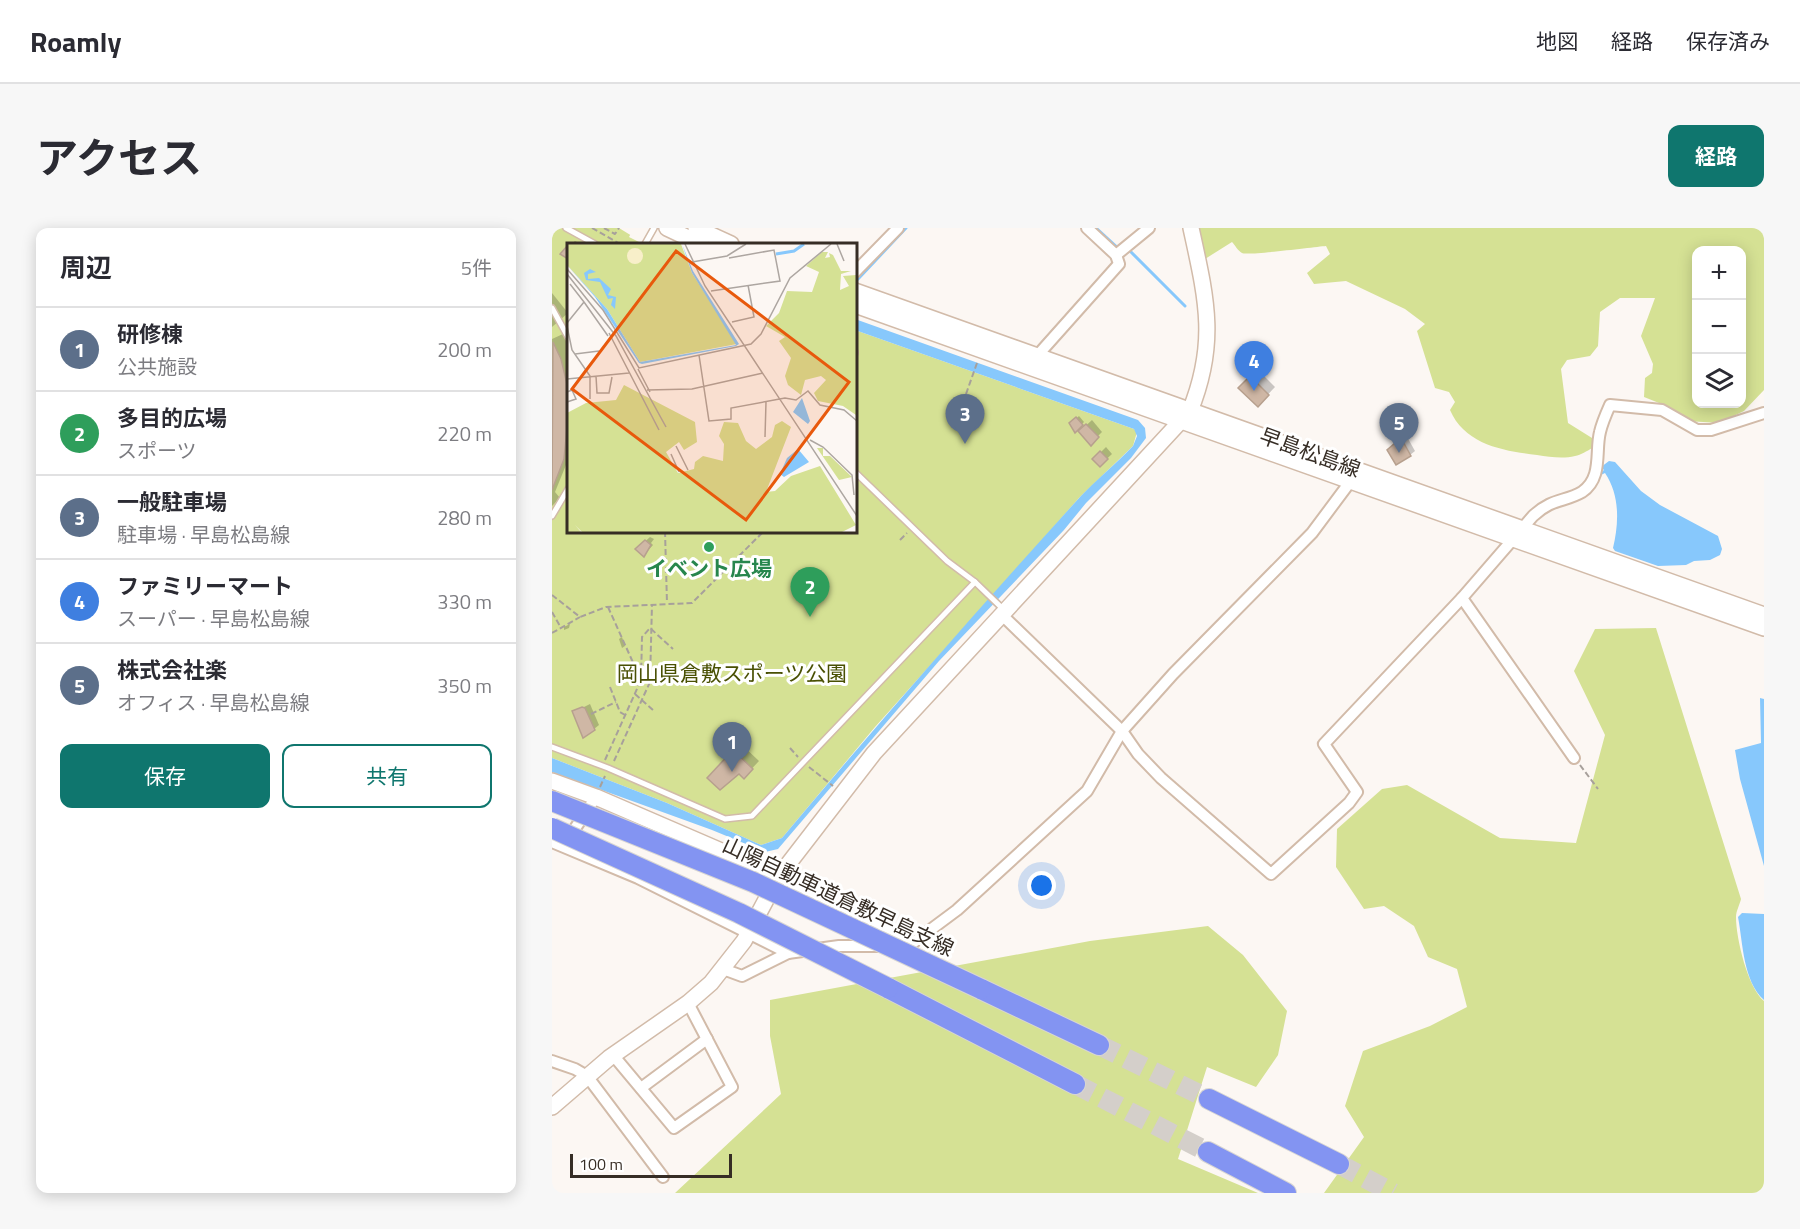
<!DOCTYPE html>
<html lang="ja">
<meta charset="utf-8">
<style>
body{margin:0;font-family:"Titillium Web","Noto Sans JP",sans-serif;background:#f7f7f7;color:#2b2b33}
.controls{position:absolute;right:18px;top:18px;display:grid;overflow:hidden;border-radius:12px;box-shadow:0 3px 15px #0003}
.controls button{width:54px;height:54px;display:grid;place-items:center;padding:0;border:0;border-bottom:2px solid #e1e1e2;background:#fff;color:#2b2b33;font:30px sans-serif}
.scale{position:absolute;left:18px;bottom:15px;width:162px;box-sizing:border-box;padding-left:6px;border:3px solid #362d25;border-top:0;font-size:16px;line-height:21px;white-space:nowrap;color:#362d25;-webkit-text-stroke:4px #fff;paint-order:stroke}
.you{position:absolute;left:490px;top:658px;width:21px;height:21px;margin:-15px;border:4px solid #fff;border-radius:50%;background:#1a73e8;box-shadow:0 0 0 9px #1a73e833}
.badge{display:grid;place-items:center;width:39px;height:39px;border-radius:50%;background:#0f766e;color:#fff;font-size:20px;font-weight:700}
.pin{position:absolute;translate:-50% -50px;filter:drop-shadow(0 2px 3px #0008)}
.pin::after{content:'';position:absolute;top:32px;width:21px;height:18px;background:inherit;clip-path:polygon(0 0,100% 0,50% 100%)}
.list{margin:0;padding:0;list-style:none}
h2{display:flex;justify-content:space-between;align-items:center;height:78px;margin:0;padding:0 24px;font-size:26px}
h2 small{font-size:20px;font-weight:400;color:#7c7c81}
.list li{display:grid;grid-template-columns:39px 1fr auto;gap:18px;align-items:center;box-sizing:border-box;height:84px;padding:0 24px;border-top:2px solid #e1e1e2}
.list b{display:block;font-size:22px;white-space:nowrap}
.list p{margin:0;font-size:20px;white-space:nowrap;color:#7c7c81}
.list em{font-size:20px;font-style:normal;color:#7c7c81}
.actions{display:flex;gap:12px;padding:18px 24px}
.actions a{flex:1;padding:14px 0;border:2px solid #0f766e;border-radius:12px;text-align:center;font-size:21px;color:#0f766e}
.actions .main{background:#0f766e;color:#fff}
.icon{flex:none;width:33px;height:33px;fill:none;stroke:currentColor;stroke-width:2;stroke-linecap:round;stroke-linejoin:round}
.map{position:relative;flex:none;width:1212px;height:965px;overflow:hidden;border-radius:12px}
header{display:flex;align-items:center;gap:36px;box-sizing:border-box;height:84px;padding:0 30px;background:#fff;border-bottom:2px solid #e1e1e2}
header strong{font-size:28px}
nav{display:flex;gap:33px;margin-inline-start:auto;font-size:21px}
.intro{display:flex;align-items:center;justify-content:space-between;box-sizing:border-box;height:144px;padding:0 36px}
h1{margin:0;font-size:42px}
.button{padding:15px 27px;border-radius:12px;background:#0f766e;color:#fff;font-size:21px;font-weight:700}
main{display:flex;gap:36px;padding:0 36px}
aside{flex:1;background:#fff;border-radius:12px;box-shadow:0 3px 15px #0003}
.map>svg:first-child{display:block}
.green{fill:#d5e194;fill-rule:evenodd}
.water{fill:#87c8fc}
.pier{fill:#fcf7f3}
.shadow{fill:#0003}
.lines{fill:none;stroke-linecap:round;stroke-linejoin:round}
.stream{stroke:#87c8fc;stroke-width:3}
.building{fill:#cfb7a5;stroke:#b7a08e;stroke-width:1.5}
.highway-tunnel{stroke:#d4cfca;stroke-width:20;stroke-dasharray:20 10;stroke-linecap:butt}
.lane-casing{stroke:#d2bba9;stroke-width:8}
.street-casing{stroke:#d2bba9;stroke-width:14}
.secondary-casing{stroke:#d2bba9;stroke-width:18}
.highway-casing{stroke:#d7d5d3;stroke-width:22}
.path{stroke:#a7a09b;stroke-width:2;stroke-dasharray:6 3;stroke-linecap:butt}
.lane{stroke:#fff;stroke-width:5}
.street{stroke:#fff;stroke-width:10}
.secondary{stroke:#fff;stroke-width:15}
.highway{stroke:#8394f2;stroke-width:20}
.highway-bridge-casing{stroke:#d7d5d3;stroke-width:22;stroke-linecap:butt}
.highway-bridge{stroke:#8394f2;stroke-width:20}
.leisure-dot{fill:#2e9e5b;stroke:#fff;stroke-width:2}
.labels{text-anchor:middle;stroke-width:6;stroke-linejoin:round;paint-order:stroke}
.street-label{font-size:21px;fill:#362d25;stroke:#fff}
.leisure-label{font-size:21px;font-weight:bold;fill:#27864d;stroke:#fff}
.park-label{font-size:21px;fill:#495003;stroke:#fff}
.inset-river{fill:none;stroke:#87c8fc;stroke-width:3}
.inset-road{fill:none;stroke:#ada6a1;stroke-width:1.5}
.view{fill:#e8590c;fill-opacity:0.15;stroke:#e8590c;stroke-width:3}
.inset-edge{fill:none;stroke:#362d25;stroke-width:3}
</style>
<header>
<strong>Roamly</strong>
<nav><a>地図</a><a>経路</a><a>保存済み</a></nav>
</header>
<div class="intro"><h1>アクセス</h1><a class="button">経路</a></div>
<main>
<aside>
<h2>周辺<small>5件</small></h2>
<ul class="list">
<li><span class="badge" style="background:#5c6f8a">1</span><div><b>研修棟</b><p>公共施設</p></div><em>200 m</em></li>
<li><span class="badge" style="background:#2e9e5b">2</span><div><b>多目的広場</b><p>スポーツ</p></div><em>220 m</em></li>
<li><span class="badge" style="background:#5c6f8a">3</span><div><b>一般駐車場</b><p>駐車場 · 早島松島線</p></div><em>280 m</em></li>
<li><span class="badge" style="background:#3f7fe0">4</span><div><b>ファミリーマート</b><p>スーパー · 早島松島線</p></div><em>330 m</em></li>
<li><span class="badge" style="background:#5c6f8a">5</span><div><b>株式会社楽</b><p>オフィス · 早島松島線</p></div><em>350 m</em></li>
</ul>
<div class="actions"><a class="main">保存</a><a>共有</a></div>
</aside>
<div class="map">
<svg width="1212" height="965" viewBox="0 0 1212 965">
<rect width="100%" height="100%" fill="#fcf7f3"/>
<g class="green">
<polygon points="0,0 67,0 93,16 16,16 16,303 303,303 303,102 582,201 585,204 581,218 527,270 468,337 323,499 230,610 209,617 115,575 0,530"/>
<path d="M647,0h565v162l-20,21 -25,12 -32,-2 -18,-14 -25,-10 1,-19 7,-5 1,-9 -12,-28 14,-38h-35l-20,14 -2,34 -8,10 -23,4 -6,9 7,54 24,15v10c-5,3 -11,7 -17,8 -12,3 -25,1 -38,-1 -33,-4 -72,-10 -87,-45l5,-8 -6,-10 -14,-4 -18,-57 8,-7 -20,-15 -59,-28 -32,3 -7,-11 23,-19 -4,-8c-12,1 -80,10 -84,7 -4,-2 -7,-8 -10,-11l-27,17zM1144,22h46v154h-46z"/>
<path d="M1104,400l85,271c-1,5 -5,12 -5,18 0,22 12,71 28,84v192h-440l40,-56 -19,-31 18,-55 67,-25 37,-19 -10,-38 -29,-12 -14,-31 -30,-20 -20,3 -28,-42 1,-38 45,-40 25,-4 93,53 76,5 29,-108 -31,-64 21,-42z"/>
<polygon points="656,698 691,727 735,783 726,827 704,859 655,839 626,931 706,965 123,965 229,866 218,808 218,772 538,713"/>
</g>
<g class="water">
<path d="M303,91l283,101 7,8 1,10 -15,20 -45,45 -22,27 -125,131 -161,188 -13,3 -53,-22 -160,-58v-14l115,45 94,42 21,-7c97,-116 197,-230 298,-341 17,-18 36,-33 53,-51l4,-10 -3,-7 -279,-99z"/>
<path d="M1057,233l6,1 26,29 19,14 58,31 4,13 -2,6 -10,5 -16,1 -8,4 -28,1 -43,-15 -2,-3c6,-25 7,-53 -8,-75l-4,2 -1,-2 4,-3 -3,-3z"/>
<polygon points="1208,470 1212,471 1212,638 1188,551 1183,522 1209,515"/>
<path d="M1190,685l22,1v86c-21,-19 -21,-57 -26,-83z"/>
</g>
<polygon class="pier" points="82,0 87,0 112,14 110,16 91,16 77,9"/>
<g class="shadow">
<polygon points="23,13 27,15 27,16 19,16"/>
<polygon points="0,65 16,85 0,99"/>
<polygon points="11,106 16,117 16,232 3,264 8,270 0,278 0,111"/>
<polygon points="706,142 723,159 706,177 688,160"/>
<polygon points="527,188 532,194 523,203 518,196"/>
<polygon points="540,192 550,204 539,215 528,203"/>
<polygon points="854,207 863,223 858,227 842,217"/>
<polygon points="554,219 560,226 548,237 542,231"/>
<polygon points="98,309 102,311 99,315 101,317 92,327 85,321"/>
<polygon points="18,396 17,400 12,402 12,399"/>
<polygon points="70,409 73,418 70,420 67,411"/>
<polygon points="38,476 47,497 42,501 22,484"/>
<polygon points="189,516 207,533 192,549 187,544 177,555 182,523"/>
</g>
<g class="lines">
<g class="stream">
<polyline points="544,0 567,21"/>
<polyline points="578,23 633,78"/>
<polyline points="573,26 584,17"/>
<polyline points="306,51 354,0"/>
<polyline points="488,117 549,49"/>
</g>
</g>
<g class="building">
<polygon points="16,17 16,31 8,26"/>
<polygon points="1,114 9,131 15,156 16,190 12,231 0,262"/>
<polygon points="698,148 717,167 706,179 686,160"/>
<polygon points="524,189 531,197 523,205 517,195"/>
<polygon points="534,196 547,209 539,218 526,203"/>
<polygon points="849,210 859,228 844,237 835,222"/>
<polygon points="548,223 556,231 548,239 540,231"/>
<polygon points="93,312 99,317 92,329 83,321"/>
<polygon points="30,479 33,480 43,502 31,510 20,483"/>
<polygon points="181,522 201,541 192,551 187,546 168,562 155,550"/>
</g>
<g class="lines">
<g class="highway-tunnel">
<polyline points="547,817 657,871"/>
<polyline points="523,856 656,924"/>
<polyline points="787,936 841,965"/>
</g>
<defs>
<g id="lane">
<polyline points="14,0 43,16"/>
<polyline points="93,16 102,0"/>
<polyline points="0,80 16,109"/>
<polyline points="303,125 303,124"/>
<polyline points="303,244 395,333 423,354 451,381"/>
<polyline points="0,288 16,261"/>
<polyline points="0,519 56,540 173,591 200,588 423,354"/>
</g>
<g id="street">
<polyline points="564,27 597,0"/>
<polyline points="303,44 346,0"/>
<polyline points="485,128 567,36 564,27 535,0"/>
<polyline points="910,370 1022,530"/>
<path d="M449,386l121,117 16,23 23,24 110,96 78,-71 8,-11 -33,-48 138,-146 71,-82c19,-18 32,-14 49,-24 21,-14 13,-41 18,-60 2,-9 6,-18 10,-27l52,5 35,20h14l53,-17"/>
<polyline points="16,611 44,569"/>
<polyline points="0,614 86,650 236,725 287,718 329,718"/>
<polyline points="224,653 361,715"/>
<polyline points="344,718 358,717 405,682 535,563 570,503 621,446 760,305 798,254"/>
<polyline points="171,741 190,748 236,725"/>
<polyline points="61,827 122,900 180,859 136,775"/>
<polyline points="0,833 23,841 35,848 111,949"/>
<polyline points="89,860 155,811"/>
</g>
<g id="secondary">
<polyline points="115,0 149,16"/>
<polyline points="144,0 179,16"/>
<polyline points="303,63 1212,387"/>
<polyline points="303,77 1212,400"/>
<path d="M0,553l44,16 183,79 95,-123 316,-342c28,-69 16,-114 1,-183"/>
<polyline points="0,879 57,830 136,775 159,755 192,713 224,653"/>
</g>
<g id="highway">
<polyline points="336,760 523,856"/>
<polyline points="429,761 547,817"/>
<polyline points="657,871 787,936"/>
<polyline points="656,924 734,965"/>
</g>
</defs>
<use href="#lane" class="lane-casing"/>
<use href="#street" class="street-casing"/>
<use href="#secondary" class="secondary-casing"/>
<use href="#highway" class="highway-casing"/>
<g class="path">
<polyline points="40,0 68,16"/>
<polyline points="52,0 63,6 67,0"/>
<polyline points="414,166 425,135"/>
<polyline points="113,303 115,375"/>
<polyline points="348,312 355,305"/>
<polyline points="181,334 193,346"/>
<polyline points="0,367 28,389 54,379 140,375 212,303"/>
<polyline points="56,379 88,450"/>
<polyline points="0,384 9,400"/>
<polyline points="0,405 28,389"/>
<polyline points="58,459 68,484 73,487"/>
<polyline points="83,466 101,482"/>
<polyline points="39,486 64,474"/>
<polyline points="238,520 246,529"/>
<polyline points="53,532 89,452 90,409 98,400 121,421"/>
<polyline points="62,533 98,454 100,376"/>
<polyline points="1028,537 1046,561"/>
<polyline points="257,539 281,558"/>
<polyline points="48,559 53,548"/>
</g>
<use href="#lane" class="lane"/>
<use href="#street" class="street"/>
<use href="#secondary" class="secondary"/>
<use href="#highway" class="highway"/>
<defs>
<g id="highway-bridge">
<polyline points="0,573 201,654 429,761"/>
<polyline points="0,600 187,685 336,760"/>
</g>
</defs>
<use href="#highway-bridge" class="highway-bridge-casing"/>
<use href="#highway-bridge" class="highway-bridge"/>
</g>
<circle class="leisure-dot" cx="157" cy="319" r="6"/>
<g class="labels">
<g class="street-label">
<text transform="translate(758 225) rotate(20)" y="7">早島松島線</text>
<text transform="translate(286 669) rotate(25)" y="7">山陽自動車道倉敷早島支線</text>
</g>
<g class="leisure-label">
<text x="157" y="348">イベント広場</text>
</g>
<g class="park-label">
<text x="180" y="453">岡山県倉敷スポーツ公園</text>
</g>
</g>
<g transform="translate(15 15)">
<rect width="290" height="290" fill="#fcf7f3"/>
<path d="M0,1h114l11,29 45,71 -97,18 -33,-53 -40,-44zM255,9h6l-3,6 5,-1 -1,-4 4,2 8,16h10l-10,3 -1,16 9,-4 -6,-10 13,-1v140l-13,-9 -25,-5 -4,-8 12,-13 -5,-4 -16,4 -4,15 -13,-10 -3,-9 6,-18 -12,-17 6,-4 -19,-11 13,-13 8,-22 25,1 7,-20 -13,-6zM57,142l71,37 2,20 -13,8 -5,-8 -13,10 12,21 16,-4 1,-7 8,-6 20,5 1,-17 -5,-8 5,-14 14,1 8,18 10,8 16,-12 3,-12 7,-4 9,6 -25,65 9,-1 16,-15 29,-10 36,59 -14,7h-260l-7,-7 6,7h-14v-119l19,-10 30,-3zM250,205h6v8h7l22,21 -13,3z" fill="#d5e194"/>
<path d="M60 13a8 8 0 1 1 16 0a8 8 0 1 1-16 0Z" fill="#f8efc9"/>
<path d="M115,1l11,27 46,73 -3,2 -94,18 -3,-1 -44,-66 -28,-32 40,44 33,53 96,-17 -44,-72zM23,26l6,3 -8,2v5l11,-1 12,11 -3,6 8,2 -1,12 -4,-4 2,-7 -5,1 -8,-17 -14,-2 -2,-7zM235,155l8,23 -2,3 -15,-12zM231,206l11,13 -25,15 -4,-3 7,-16z" fill="#87c8fc"/>
<path class="inset-river" d="M209,11l18,-3 10,-7"/>
<path class="inset-road" d="M118,1l20,42 152,230M270,1l7,17M125,19l35,-6 19,-12M0,26l36,41 36,58 112,-24 10,-10 29,-56 41,-34M0,31l49,62 50,91M3,41l14,18M144,48l69,-10 -6,-31 -45,8M17,59l24,34M165,79l22,-5 -6,-32M0,80l17,-21M0,83l5,24 18,26v23M42,90l50,97M8,111l24,-3M132,112l10,66 22,-2v-11l54,-10 11,2 12,-9 12,14 24,5 13,11M71,126l12,23M29,133l1,17h12l3,-16M0,136l62,-6M80,147l45,-1 71,-16M0,149l5,-2 4,9 -9,3M198,194l1,-35M243,197l13,7 29,28 2,20M109,203l12,24M104,211l8,18"/>
<path class="view" d="M109,8l173,131 -103,138 -174,-131z"/>
<rect width="290" height="290" class="inset-edge"/>
</g>
</svg>
<div class="controls">
<button>+</button>
<button>−</button>
<button><svg class="icon" aria-label="layers" viewBox="0 0 24 24"><path d="M12 4l9 5-9 5-9-5zM3 14l9 5 9-5"/></svg></button>
</div>
<div class="scale">100 m</div>
<div class="you"></div>
<div class="pin badge" style="left:180px;top:544px;background:#5c6f8a">1</div>
<div class="pin badge" style="left:258px;top:389px;background:#2e9e5b">2</div>
<div class="pin badge" style="left:413px;top:216px;background:#5c6f8a">3</div>
<div class="pin badge" style="left:702px;top:163px;background:#3f7fe0">4</div>
<div class="pin badge" style="left:847px;top:225px;background:#5c6f8a">5</div>
</div>
</main>
